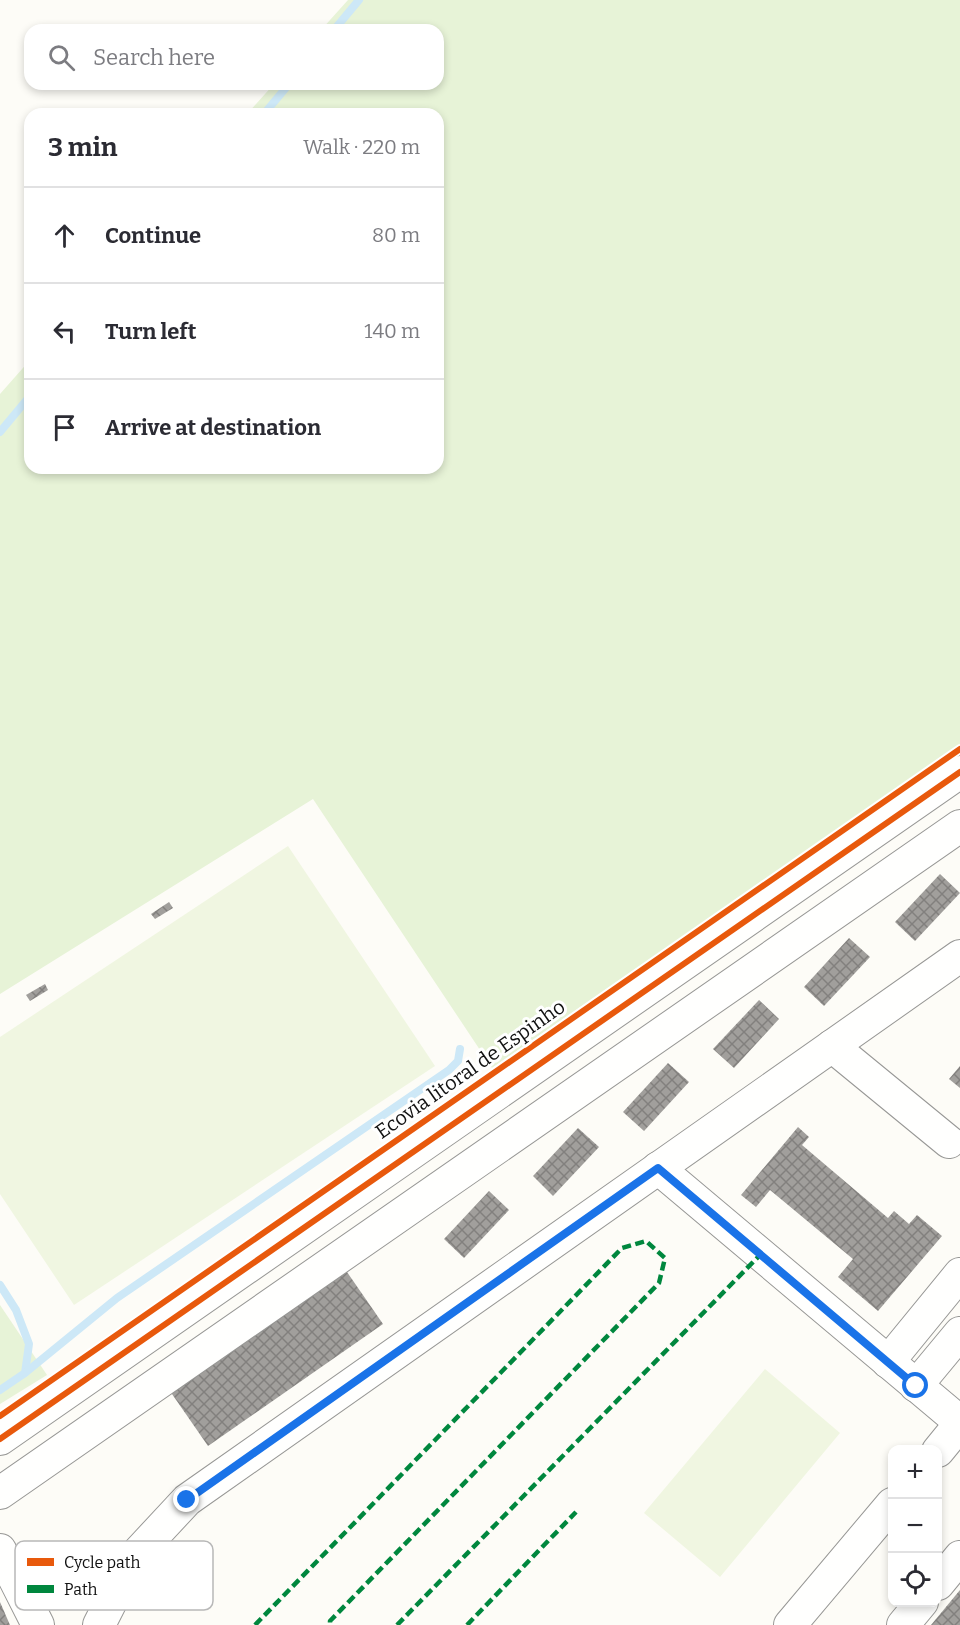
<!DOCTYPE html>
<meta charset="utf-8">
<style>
body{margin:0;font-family:Bitter,serif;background:#f7f7f7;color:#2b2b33}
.controls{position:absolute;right:18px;bottom:18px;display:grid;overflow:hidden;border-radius:12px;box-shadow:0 3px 9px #0003}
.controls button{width:54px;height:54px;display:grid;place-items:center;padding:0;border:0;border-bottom:2px solid #e1e1e2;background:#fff;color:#2b2b33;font:30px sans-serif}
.stop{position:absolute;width:18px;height:18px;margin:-14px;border:4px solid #1a73e8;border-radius:50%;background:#fff}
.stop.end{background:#1a73e8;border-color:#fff;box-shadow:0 2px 6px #0008}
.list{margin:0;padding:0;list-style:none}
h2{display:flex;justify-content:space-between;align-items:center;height:78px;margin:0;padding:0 24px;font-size:26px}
h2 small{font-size:20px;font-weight:400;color:#7c7c81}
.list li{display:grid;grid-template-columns:39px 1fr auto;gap:18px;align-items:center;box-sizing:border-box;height:96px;padding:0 24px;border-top:2px solid #e1e1e2}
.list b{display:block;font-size:22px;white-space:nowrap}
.list em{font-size:20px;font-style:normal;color:#7c7c81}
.icon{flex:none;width:33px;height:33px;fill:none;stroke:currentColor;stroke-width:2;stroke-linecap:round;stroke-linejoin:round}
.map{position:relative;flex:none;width:960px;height:1625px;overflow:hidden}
.search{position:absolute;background:#fff;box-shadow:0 3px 9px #0003;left:24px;top:24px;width:420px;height:66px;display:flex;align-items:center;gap:15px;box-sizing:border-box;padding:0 21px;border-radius:18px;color:#7c7c81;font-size:22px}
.panel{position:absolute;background:#fff;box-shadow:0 3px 9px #0003;left:24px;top:108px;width:420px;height:366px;border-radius:18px}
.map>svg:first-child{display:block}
.grass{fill:#e7f3d7}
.pitch{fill:#f0f6e1}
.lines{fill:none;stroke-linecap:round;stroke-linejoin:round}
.stream{stroke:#cde8f7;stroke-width:8}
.building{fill:url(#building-cross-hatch)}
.minor-casing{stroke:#979795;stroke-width:34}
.minor{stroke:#fffffe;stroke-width:32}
.quiet{stroke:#00873e;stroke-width:4.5;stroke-dasharray:9 4.5;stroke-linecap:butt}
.cycleway-casing{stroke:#fff;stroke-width:10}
.cycleway{stroke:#e8590c;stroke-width:6}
.route{stroke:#1a73e8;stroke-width:8}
.labels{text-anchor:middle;stroke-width:6;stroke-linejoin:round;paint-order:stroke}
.street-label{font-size:20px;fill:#111;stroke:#fff}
.key{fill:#fff;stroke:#b8b8b8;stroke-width:1.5}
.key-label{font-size:16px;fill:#111}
</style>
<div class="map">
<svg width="960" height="1625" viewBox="0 0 960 1625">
<defs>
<pattern id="building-cross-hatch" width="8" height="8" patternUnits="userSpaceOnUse" patternTransform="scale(1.5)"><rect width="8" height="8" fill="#a19f9c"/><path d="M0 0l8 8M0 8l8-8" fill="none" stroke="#82807e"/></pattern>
</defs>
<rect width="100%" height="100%" fill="#fdfcf7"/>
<g class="grass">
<polygon points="348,0 960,0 960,745 492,1068 313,799 0,994 0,394 30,360 30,468 438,468 438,114 247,114 274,84 438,84 438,30 321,30"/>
<polygon points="0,1305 47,1375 0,1404"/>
</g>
<g class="pitch">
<polygon points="288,846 435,1066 74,1305 0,1194 0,1037"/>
<polygon points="765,1369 840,1433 720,1577 644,1513"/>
</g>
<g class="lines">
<g class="stream">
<polyline points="334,30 359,0"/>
<polyline points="264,114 289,84"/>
<polyline points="0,432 30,396"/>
<polyline points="0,1285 16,1310 29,1344 25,1373 0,1390"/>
<polyline points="25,1373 117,1298 449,1070 458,1061 460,1049"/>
</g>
</g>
<g class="building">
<polygon points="940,874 960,893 915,941 895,922"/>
<polygon points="169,902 173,908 155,919 151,914"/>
<polygon points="849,938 870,957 824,1006 804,987"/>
<polygon points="45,984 48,990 30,1001 26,995"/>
<polygon points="759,1000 779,1019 734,1068 713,1049"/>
<polygon points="668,1063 689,1082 644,1131 623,1112"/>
<polygon points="960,1066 960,1088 949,1079"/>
<polygon points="798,1127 809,1137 802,1145 888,1218 894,1211 909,1224 917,1215 942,1236 878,1311 838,1277 853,1259 770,1190 756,1207 741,1195"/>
<polygon points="578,1128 599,1147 553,1196 533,1176"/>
<polygon points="489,1191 509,1210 464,1258 444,1239"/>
<polygon points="338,1259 383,1324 208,1446 163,1381"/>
<polygon points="960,1590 960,1625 931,1625"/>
<polygon points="0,1602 10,1625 0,1625"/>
</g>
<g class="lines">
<defs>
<g id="minor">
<polyline points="832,1046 949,1142"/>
<polyline points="658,1168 960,1422"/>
<polyline points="888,1362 960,1274"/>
<polyline points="916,1386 960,1333"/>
<polyline points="0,1439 960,772"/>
<polyline points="938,1451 960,1424"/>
<polyline points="0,1493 960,826"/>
<polyline points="0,1550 38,1625"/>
<polyline points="938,1584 960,1557"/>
<polyline points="99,1625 133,1558 187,1500 960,956"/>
<polyline points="790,1625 892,1504"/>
<polyline points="903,1625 922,1602"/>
</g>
</defs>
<use href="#minor" class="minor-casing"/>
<use href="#minor" class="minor"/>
<g class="quiet">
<polyline points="255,1625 622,1248 646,1241 665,1258 659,1283 330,1621 330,1625"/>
<polyline points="397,1625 760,1255"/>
<polyline points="467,1625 576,1512"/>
</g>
<defs>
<g id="cycleway">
<polyline points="0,1416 960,749"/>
<polyline points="0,1439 960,772"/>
</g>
</defs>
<use href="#cycleway" class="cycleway-casing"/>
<use href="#cycleway" class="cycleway"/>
</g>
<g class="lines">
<polyline class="route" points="187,1500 658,1168 916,1386"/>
</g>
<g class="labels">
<g class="street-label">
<text transform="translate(470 1069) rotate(-35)" y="7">Ecovia litoral de Espinho</text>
</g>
</g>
<rect x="15" y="1541" width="198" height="69" rx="9" class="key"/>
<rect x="27" y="1558" width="27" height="8" fill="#e8590c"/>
<rect x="27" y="1585" width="27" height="8" fill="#00873e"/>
<g class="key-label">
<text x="64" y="1568">Cycle path</text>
<text x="64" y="1595">Path</text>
</g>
</svg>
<div class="controls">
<button>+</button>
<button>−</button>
<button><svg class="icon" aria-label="locate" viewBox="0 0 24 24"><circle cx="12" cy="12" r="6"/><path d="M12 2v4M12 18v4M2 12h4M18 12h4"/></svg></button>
</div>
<div class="stop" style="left:916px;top:1386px"></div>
<div class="stop end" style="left:187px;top:1500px"></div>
<div class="search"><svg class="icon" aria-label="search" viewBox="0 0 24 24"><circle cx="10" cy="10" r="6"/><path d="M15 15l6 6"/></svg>Search here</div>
<section class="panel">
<h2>3 min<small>Walk · 220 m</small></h2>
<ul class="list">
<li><svg class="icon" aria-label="ahead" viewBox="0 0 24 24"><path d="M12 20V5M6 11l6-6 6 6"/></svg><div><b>Continue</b></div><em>80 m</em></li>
<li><svg class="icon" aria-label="left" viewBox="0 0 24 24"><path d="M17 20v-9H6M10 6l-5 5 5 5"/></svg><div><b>Turn left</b></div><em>140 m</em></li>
<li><svg class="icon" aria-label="arrive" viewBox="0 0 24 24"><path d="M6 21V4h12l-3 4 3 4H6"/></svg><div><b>Arrive at destination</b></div></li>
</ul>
</section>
</div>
